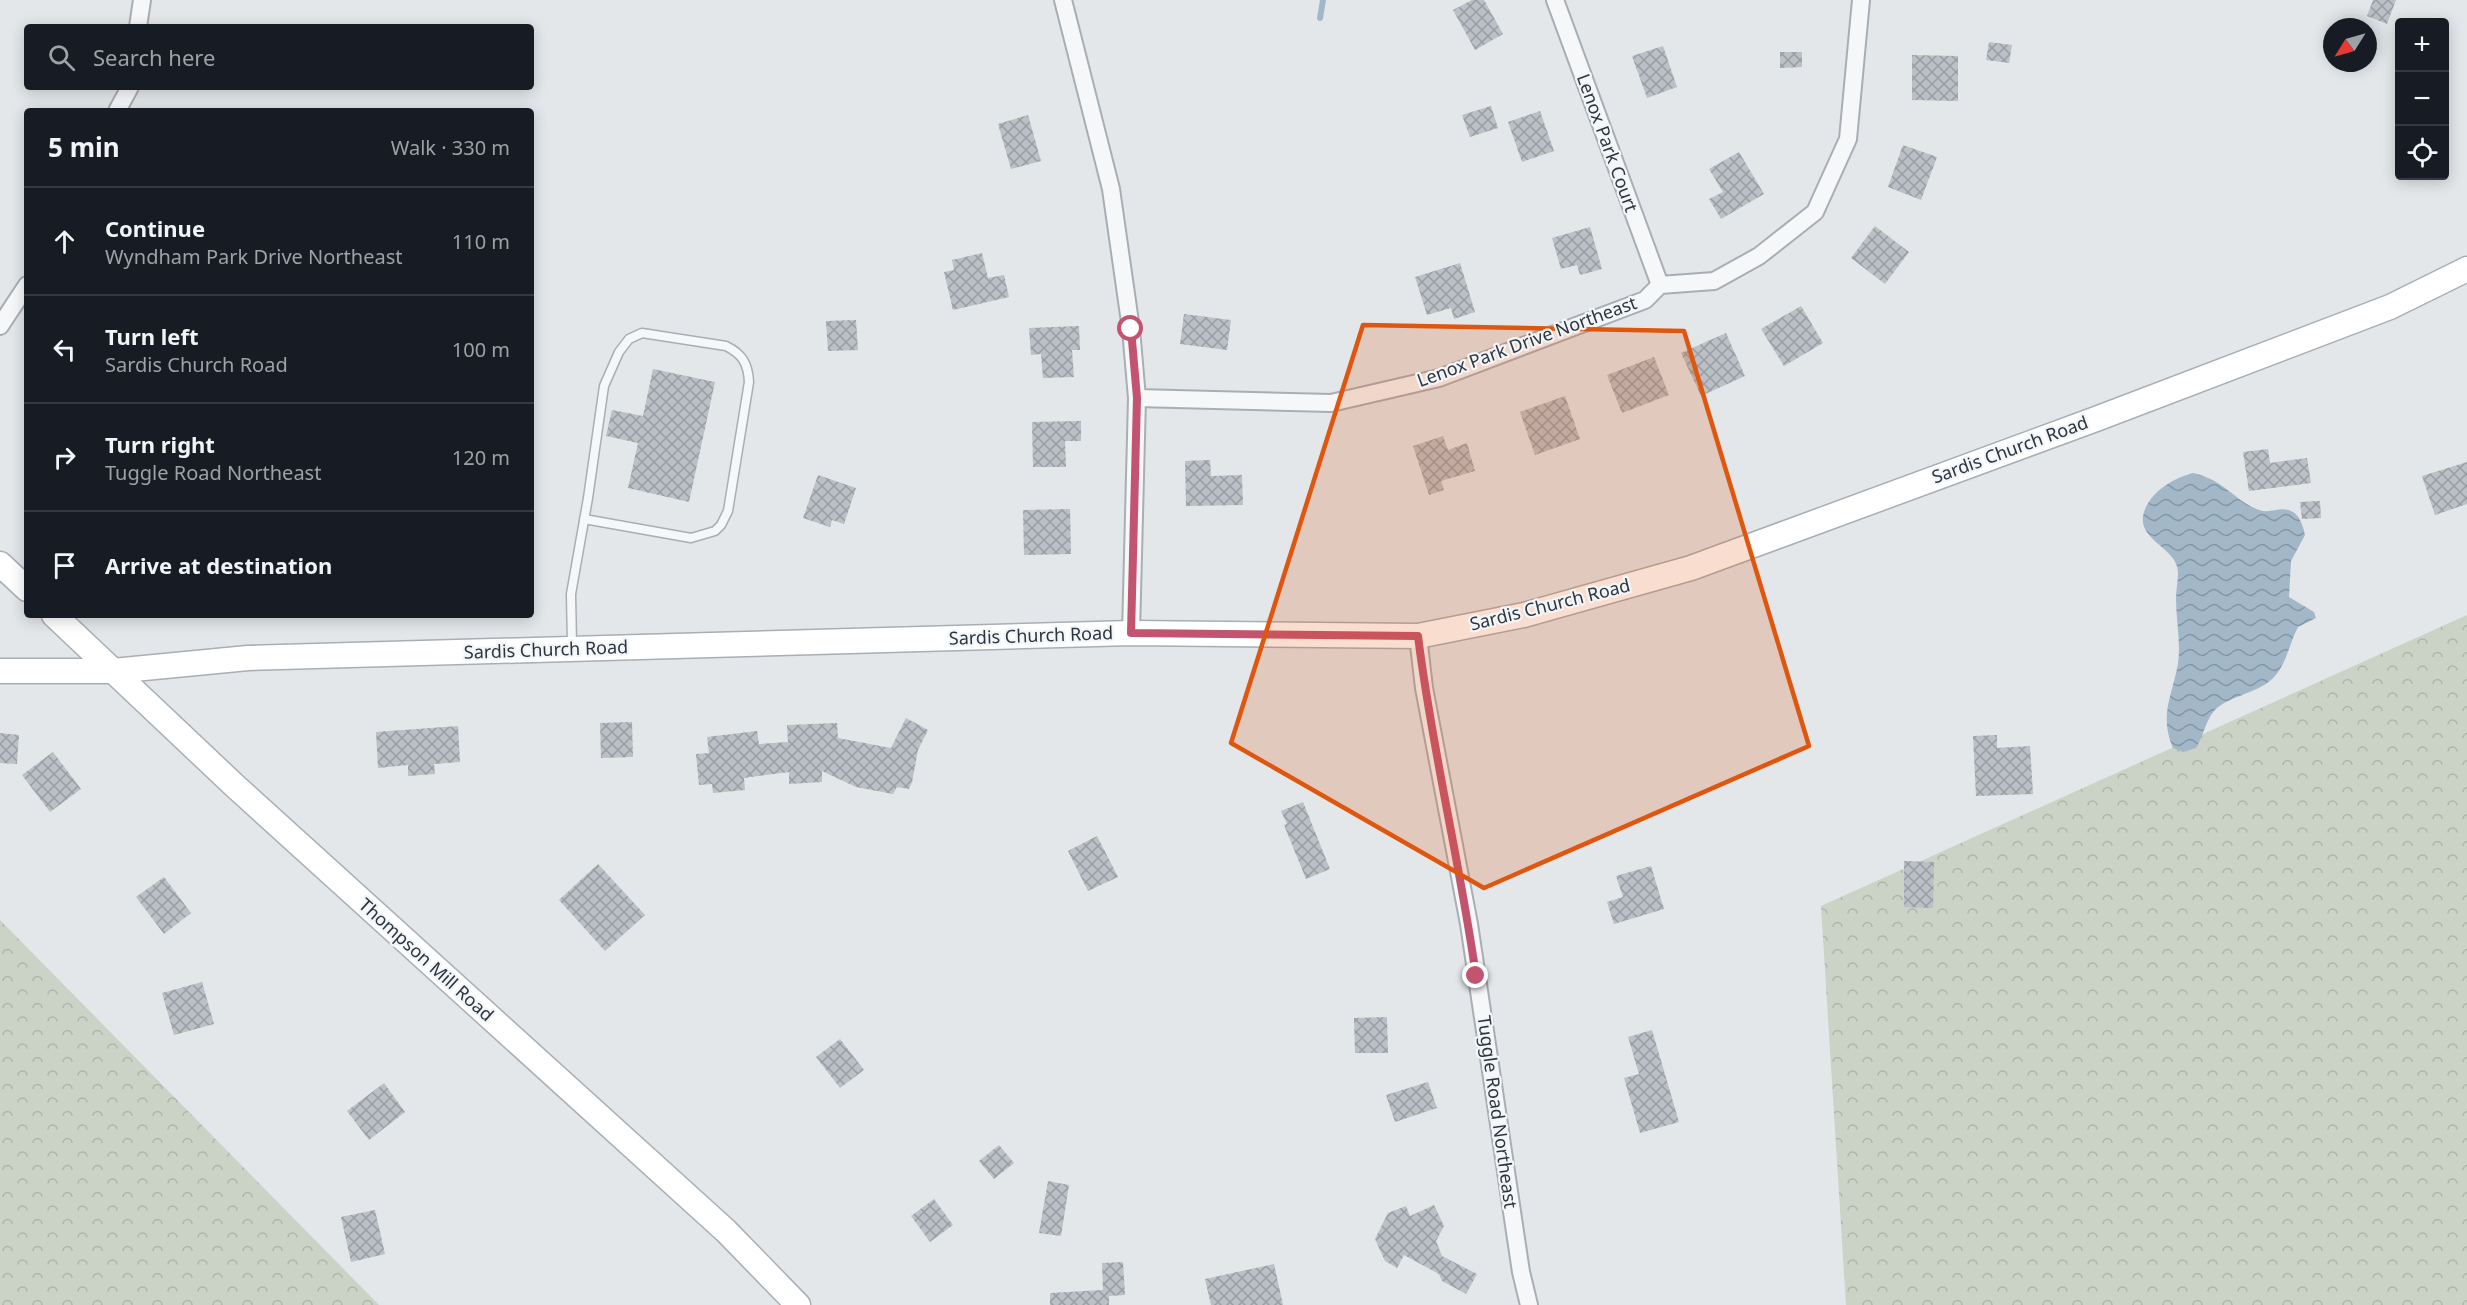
<!DOCTYPE html>
<meta charset="utf-8">
<style>
body{margin:0;font-family:"Noto Sans",sans-serif;background:#20242c;color:#f1f3f6}
.controls{position:absolute;right:18px;top:18px;display:grid;overflow:hidden;border-radius:6px;box-shadow:0 3px 15px #0003}
.controls button{width:54px;height:54px;display:grid;place-items:center;padding:0;border:0;border-bottom:2px solid #363941;background:#171b24;color:#f1f3f6;font:30px sans-serif}
.compass{position:absolute;left:2323px;top:18px;width:54px;height:54px;border-radius:50%;background:#171b24;box-shadow:0 3px 15px #0003;rotate:233deg}
.stop{position:absolute;width:18px;height:18px;margin:-14px;border:4px solid #c35470;border-radius:50%;background:#fff}
.stop.end{background:#c35470;border-color:#fff;box-shadow:0 2px 6px #0008}
.list{margin:0;padding:0;list-style:none}
h2{display:flex;justify-content:space-between;align-items:center;height:78px;margin:0;padding:0 24px;font-size:26px}
h2 small{font-size:20px;font-weight:400;color:#9ea1a6}
.list li{display:grid;grid-template-columns:39px 1fr auto;gap:18px;align-items:center;box-sizing:border-box;height:108px;padding:0 24px;border-top:2px solid #363941}
.list b{display:block;font-size:22px;white-space:nowrap}
.list p{margin:0;font-size:20px;white-space:nowrap;color:#9ea1a6}
.list em{font-size:20px;font-style:normal;color:#9ea1a6}
.icon{flex:none;width:33px;height:33px;fill:none;stroke:currentColor;stroke-width:2;stroke-linecap:round;stroke-linejoin:round}
.map{position:relative;flex:none;width:2467px;height:1305px;overflow:hidden}
.search{position:absolute;background:#171b24;box-shadow:0 3px 15px #0003;left:24px;top:24px;width:510px;height:66px;display:flex;align-items:center;gap:15px;box-sizing:border-box;padding:0 21px;border-radius:6px;color:#9ea1a6;font-size:22px}
.panel{position:absolute;background:#171b24;box-shadow:0 3px 15px #0003;left:24px;top:108px;width:510px;height:510px;border-radius:6px}
.map>svg:first-child{display:block}
.forest{fill:url(#forest-crowns)}
.water{fill:url(#water-waves)}
.lines{fill:none;stroke-linecap:round;stroke-linejoin:round}
.stream{stroke:#a2b7c7;stroke-width:6}
.building{fill:url(#building-cross-hatch)}
.lane-casing{stroke:#a8aeb4;stroke-width:11}
.street-casing{stroke:#a8aeb4;stroke-width:20}
.secondary-casing{stroke:#a8aeb4;stroke-width:27}
.lane{stroke:#f6f7f9;stroke-width:8}
.street{stroke:#f6f7f9;stroke-width:16}
.secondary{stroke:#fff;stroke-width:24}
.route{stroke:#c35470;stroke-width:8}
.marked{fill:#df570f;fill-opacity:0.2;stroke:#df570f;stroke-width:4.5;stroke-linejoin:round}
.labels{text-anchor:middle;stroke-width:4.5;stroke-linejoin:round;paint-order:stroke}
.street-label{font-size:18px;fill:#2c3641;stroke:#f3f5f7}
</style>
<div class="map">
<svg width="2467" height="1305" viewBox="0 0 2467 1305">
<defs>
<pattern id="forest-crowns" width="20" height="18" patternUnits="userSpaceOnUse" patternTransform="scale(1.5)"><rect width="20" height="18" fill="#cad3c5"/><path d="M2 6a3 3 0 1 1 6 0M12 15a3 3 0 1 1 6 0" fill="none" stroke="#aeb6aa"/></pattern>
<pattern id="water-waves" width="16" height="10" patternUnits="userSpaceOnUse" patternTransform="scale(1.5)"><rect width="16" height="10" fill="#a2b7c7"/><path d="M0 5q4-4 8 0t8 0" fill="none" stroke="#8496a3"/></pattern>
<pattern id="building-cross-hatch" width="8" height="8" patternUnits="userSpaceOnUse" patternTransform="scale(1.5)"><rect width="8" height="8" fill="#bbc0c6"/><path d="M0 0l8 8M0 8l8-8" fill="none" stroke="#989da2"/></pattern>
</defs>
<rect width="100%" height="100%" fill="#e3e7ea"/>
<g class="forest">
<polygon points="2467,615 2467,1305 1846,1305 1821,906"/>
<polygon points="0,920 379,1305 0,1305"/>
</g>
<path class="water" d="M2193,473c32,7 40,27 66,37 11,4 21,-4 32,1 9,4 12,15 14,24l-14,26 -2,36 25,15 2,6 -18,9c-9,17 -12,40 -27,53 -16,14 -43,16 -57,31 -9,11 -11,26 -18,37l-13,4 -10,-4c-14,-33 -1,-52 5,-84 3,-22 -2,-43 -2,-65 0,-9 2,-18 2,-27 -1,-25 -43,-32 -34,-60 7,-21 30,-34 49,-39z"/>
<g class="lines">
<polyline class="stream" points="1320,18 1323,0"/>
</g>
<g class="building">
<polygon points="1472,0 1484,0 1503,34 1475,50 1453,10"/>
<polygon points="2373,0 2396,0 2387,24 2367,16"/>
<polygon points="1989,42 2012,45 2009,63 1986,60"/>
<polygon points="1663,46 1677,87 1647,98 1632,56"/>
<polygon points="1780,52 1802,52 1802,67 1780,68"/>
<polygon points="1912,55 1958,56 1958,101 1912,100"/>
<polygon points="1491,106 1498,128 1470,137 1462,115"/>
<polygon points="1540,111 1554,151 1522,162 1508,122"/>
<polygon points="1028,115 1041,161 1011,169 998,124"/>
<polygon points="1903,145 1937,157 1921,200 1888,187"/>
<polygon points="1739,152 1764,194 1721,219 1709,199 1723,192 1709,169"/>
<polygon points="1875,226 1909,252 1885,284 1851,258"/>
<polygon points="1590,227 1602,269 1580,275 1577,265 1561,269 1552,238"/>
<polygon points="982,253 988,278 1004,275 1009,297 953,310 944,272 954,270 952,260"/>
<polygon points="1460,263 1475,312 1454,319 1451,308 1427,315 1415,277"/>
<polygon points="1801,306 1823,343 1784,366 1761,329"/>
<polygon points="1184,314 1231,320 1227,350 1180,344"/>
<polygon points="856,320 858,350 828,351 826,321"/>
<polygon points="1079,326 1080,350 1072,350 1074,377 1043,378 1041,354 1031,355 1029,328"/>
<polygon points="1726,333 1745,376 1701,396 1681,353"/>
<polygon points="1654,357 1669,395 1622,413 1607,375"/>
<polygon points="653,369 715,382 689,502 628,488 638,443 606,436 612,410 643,416"/>
<polygon points="1565,396 1580,439 1535,455 1520,412"/>
<polygon points="1081,421 1081,441 1065,441 1066,467 1033,467 1032,422"/>
<polygon points="1443,436 1448,450 1467,443 1475,471 1441,481 1444,490 1429,495 1413,446"/>
<polygon points="2268,449 2270,463 2307,458 2311,483 2249,491 2243,452"/>
<polygon points="1210,460 1211,476 1242,475 1243,505 1186,506 1185,461"/>
<polygon points="2467,462 2467,504 2435,515 2422,476"/>
<polygon points="818,475 856,488 844,524 832,520 830,527 803,518"/>
<polygon points="2320,501 2321,518 2302,519 2300,502"/>
<polygon points="1070,509 1071,554 1024,555 1023,510"/>
<polygon points="906,718 928,730 918,750 912,782 909,789 897,787 893,794 856,787 822,771 822,782 789,784 789,772 744,778 745,790 713,793 712,784 699,785 696,754 709,753 707,737 757,731 759,744 788,742 787,725 837,723 838,738 891,748"/>
<polygon points="632,722 633,757 601,758 600,723"/>
<polygon points="458,726 460,762 434,764 435,774 408,776 408,765 378,768 376,732"/>
<polygon points="0,733 19,735 17,764 0,763"/>
<polygon points="1997,735 1997,748 2030,746 2033,794 1976,796 1973,736"/>
<polygon points="53,752 81,789 50,812 22,775"/>
<polygon points="1303,802 1330,869 1306,879 1284,825 1287,824 1281,811"/>
<polygon points="1097,836 1118,877 1088,891 1068,851"/>
<polygon points="1904,861 1934,862 1933,908 1904,907"/>
<polygon points="598,864 645,915 605,951 559,900"/>
<polygon points="1651,866 1664,909 1614,924 1607,902 1623,897 1616,876"/>
<polygon points="164,877 191,913 164,934 136,897"/>
<polygon points="202,982 214,1024 174,1035 162,993"/>
<polygon points="1387,1017 1388,1053 1355,1053 1354,1018"/>
<polygon points="1652,1030 1679,1122 1640,1133 1624,1078 1639,1074 1628,1037"/>
<polygon points="840,1039 864,1070 840,1088 816,1057"/>
<polygon points="1428,1082 1437,1108 1395,1122 1386,1095"/>
<polygon points="384,1083 405,1112 369,1140 347,1111"/>
<polygon points="999,1145 1014,1163 994,1179 979,1161"/>
<polygon points="1048,1181 1069,1185 1061,1236 1039,1233"/>
<polygon points="934,1199 953,1225 930,1242 911,1216"/>
<polygon points="1434,1205 1444,1226 1436,1241 1442,1256 1477,1274 1466,1294 1442,1281 1439,1274 1404,1255 1397,1268 1385,1261 1375,1239 1388,1213 1406,1206 1410,1216"/>
<polygon points="375,1210 385,1254 351,1262 341,1217"/>
<polygon points="1123,1262 1125,1295 1109,1296 1109,1305 1050,1305 1050,1293 1103,1290 1102,1263"/>
<polygon points="1274,1264 1283,1305 1211,1305 1205,1279"/>
</g>
<g class="lines">
<defs>
<path id="lane" d="M572,646l-1,-52 17,-96 16,-112 15,-34 10,-13 13,-6 84,13c16,8 22,17 23,36l-21,129 -7,14 -6,6 -24,7 -107,-19"/>
<g id="street">
<polyline points="1063,0 1111,189 1131,329 1137,398 1131,633"/>
<polyline points="1555,0 1660,285"/>
<polyline points="138,27 142,0"/>
<polyline points="117,111 130,87"/>
<polyline points="0,326 27,285"/>
<polyline points="1137,398 1331,403 1439,378 1645,300 1660,285 1714,281 1759,256 1815,212 1848,139 1861,0"/>
<polyline points="1418,636 1424,688 1469,924 1521,1272 1529,1305"/>
</g>
<g id="secondary">
<polyline points="0,564 27,589"/>
<polyline points="54,615 235,786 726,1231 798,1305"/>
<polyline points="0,671 113,671 248,658 1131,633 1418,636 1524,615 1691,568 2096,419 2390,307 2467,269"/>
</g>
</defs>
<use href="#lane" class="lane-casing"/>
<use href="#street" class="street-casing"/>
<use href="#secondary" class="secondary-casing"/>
<use href="#lane" class="lane"/>
<use href="#street" class="street"/>
<use href="#secondary" class="secondary"/>
</g>
<g class="lines">
<path class="route" d="M1131,329l6,69 -6,235 287,3c14,114 42,226 58,340"/>
</g>
<path class="marked" d="M1363,325l321,6 125,415 -325,142 -253,-145z"/>
<g class="labels">
<g class="street-label">
<text transform="translate(1607 143) rotate(70)" y="6">Lenox Park Court</text>
<text transform="translate(1527 342) rotate(-20)" y="6">Lenox Park Drive Northeast</text>
<text transform="translate(2010 450) rotate(-20)" y="6">Sardis Church Road</text>
<text transform="translate(1550 605) rotate(-14)" y="6">Sardis Church Road</text>
<text transform="translate(1031 636) rotate(-2)" y="6">Sardis Church Road</text>
<text transform="translate(546 650) rotate(-2)" y="6">Sardis Church Road</text>
<text transform="translate(426 960) rotate(42)" y="6">Thompson Mill Road</text>
<text transform="translate(1497 1112) rotate(82)" y="6">Tuggle Road Northeast</text>
</g>
</g>
</svg>
<div class="controls">
<button>+</button>
<button>−</button>
<button><svg class="icon" aria-label="locate" viewBox="0 0 24 24"><circle cx="12" cy="12" r="6"/><path d="M12 2v4M12 18v4M2 12h4M18 12h4"/></svg></button>
</div>
<svg class="compass" viewBox="-18 -18 36 36"><path d="M0-13l5 13h-10z" fill="#e53935"/><path d="M0 13l5-13h-10z" fill="#9ea1a6"/></svg>
<div class="stop" style="left:1131px;top:329px"></div>
<div class="stop end" style="left:1476px;top:976px"></div>
<div class="search"><svg class="icon" aria-label="search" viewBox="0 0 24 24"><circle cx="10" cy="10" r="6"/><path d="M15 15l6 6"/></svg>Search here</div>
<section class="panel">
<h2>5 min<small>Walk · 330 m</small></h2>
<ul class="list">
<li><svg class="icon" aria-label="ahead" viewBox="0 0 24 24"><path d="M12 20V5M6 11l6-6 6 6"/></svg><div><b>Continue</b><p>Wyndham Park Drive Northeast</p></div><em>110 m</em></li>
<li><svg class="icon" aria-label="left" viewBox="0 0 24 24"><path d="M17 20v-9H6M10 6l-5 5 5 5"/></svg><div><b>Turn left</b><p>Sardis Church Road</p></div><em>100 m</em></li>
<li><svg class="icon" aria-label="right" viewBox="0 0 24 24"><path d="M7 20v-9h11M14 6l5 5-5 5"/></svg><div><b>Turn right</b><p>Tuggle Road Northeast</p></div><em>120 m</em></li>
<li><svg class="icon" aria-label="arrive" viewBox="0 0 24 24"><path d="M6 21V4h12l-3 4 3 4H6"/></svg><div><b>Arrive at destination</b></div></li>
</ul>
</section>
</div>
